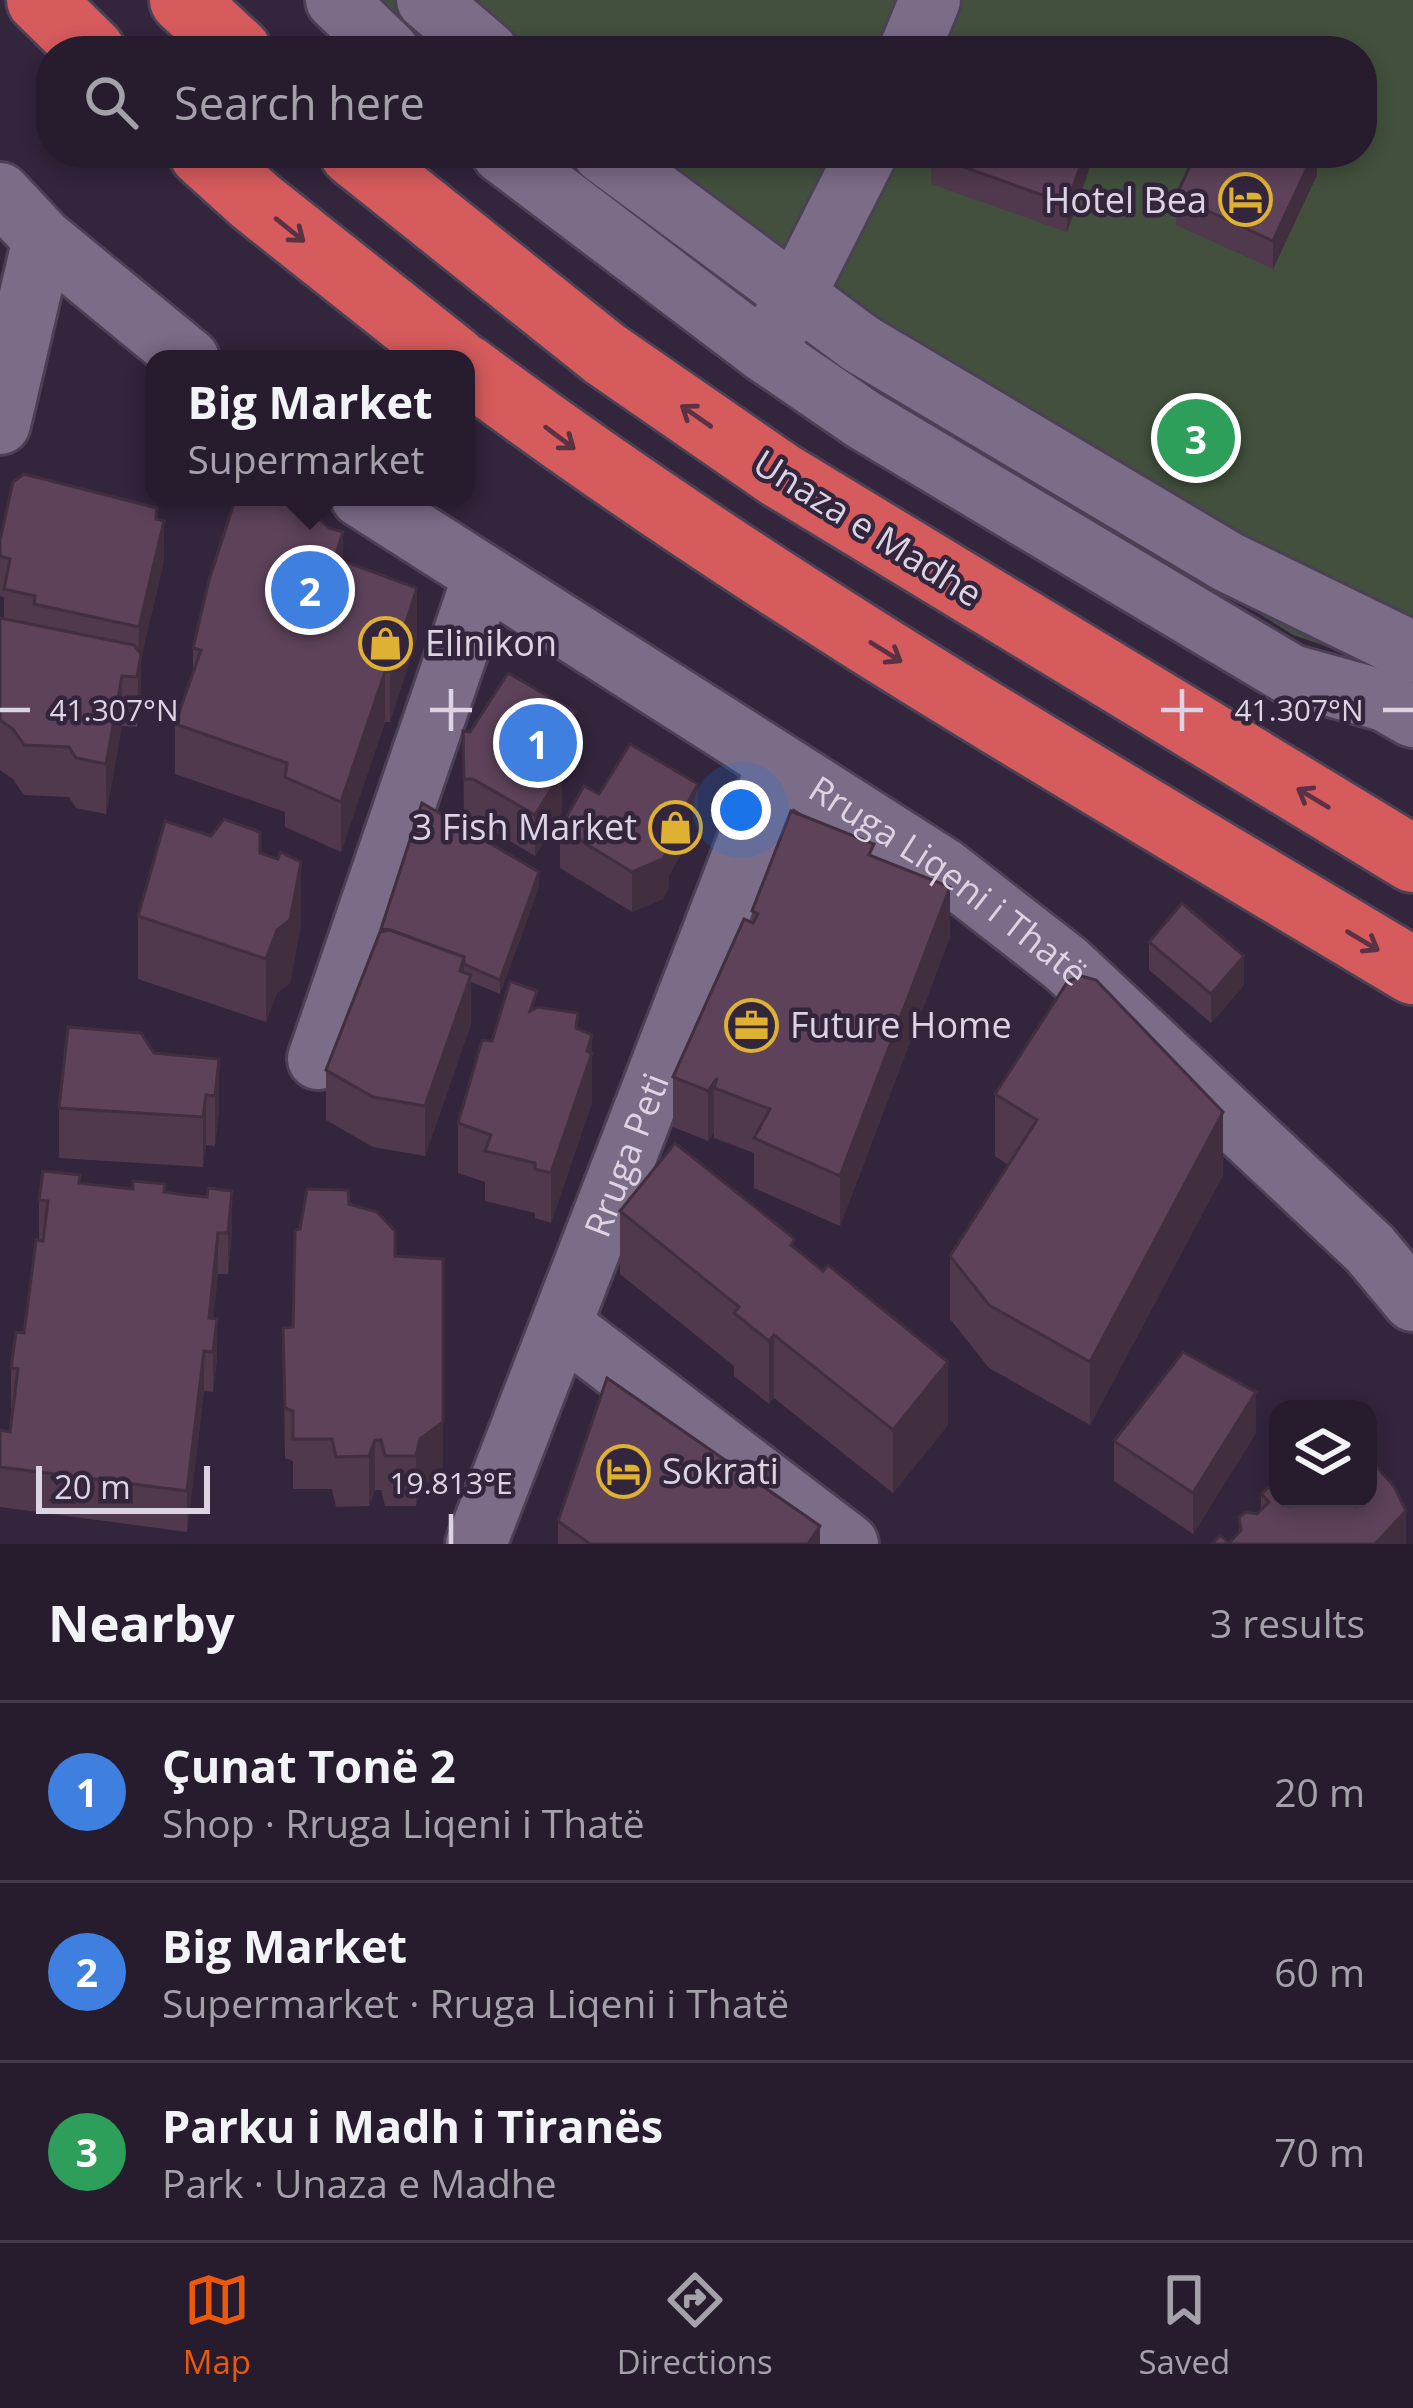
<!DOCTYPE html>
<meta charset="utf-8">
<style>
body{margin:0;font-family:"Open Sans",sans-serif;background:#2e2535;color:#f1f3f6}
.controls{position:absolute;right:36px;bottom:36px;display:grid;overflow:hidden;border-radius:24px;box-shadow:0 6px 18px #0003}
.controls button{width:108px;height:108px;display:grid;place-items:center;padding:0;border:0;border-bottom:3px solid #423a49;background:#261c2d;color:#f1f3f6;font:60px sans-serif}
.scale{position:absolute;left:36px;bottom:30px;width:174px;box-sizing:border-box;padding-left:12px;border:6px solid #dcd3e3;border-top:0;font-size:33px;line-height:42px;white-space:nowrap;color:#dcd3e3;-webkit-text-stroke:9px #32253c;paint-order:stroke}
.you{position:absolute;left:741px;top:810px;width:42px;height:42px;margin:-30px;border:9px solid #fff;border-radius:50%;background:#1a73e8;box-shadow:0 0 0 18px #1a73e833}
.badge{display:grid;place-items:center;width:78px;height:78px;border-radius:50%;background:#ea580c;color:#fff;font-size:39px;font-weight:700}
.pin{position:absolute;translate:-50% -50%;border:6px solid #fff;box-shadow:0 3px 12px #0006}
.popup{position:absolute;left:145px;top:350px;width:330px;height:156px;box-sizing:border-box;display:grid;place-content:center;border-radius:24px;background:#261c2d;filter:drop-shadow(0 3px 9px #0005);font-size:39px;white-space:nowrap;color:#a4a1aa}
.popup b{font-size:45px;color:#f1f3f6}
.popup::after{content:'';position:absolute;left:50%;top:100%;margin-left:-24px;border:24px solid transparent;border-top-color:#261c2d}
.list{margin:0;padding:0;list-style:none}
h2{display:flex;justify-content:space-between;align-items:center;height:156px;margin:0;padding:0 48px;font-size:51px}
h2 small{font-size:39px;font-weight:400;color:#a4a1aa}
.list li{display:grid;grid-template-columns:78px 1fr auto;gap:36px;align-items:center;box-sizing:border-box;height:180px;padding:0 48px;border-top:3px solid #423a49}
.list b{display:block;font-size:45px;white-space:nowrap}
.list p{margin:0;font-size:39px;white-space:nowrap;color:#a4a1aa}
.list em{font-size:39px;font-style:normal;color:#a4a1aa}
.icon{flex:none;width:66px;height:66px;fill:none;stroke:currentColor;stroke-width:2;stroke-linecap:round;stroke-linejoin:round}
.map{position:relative;flex:none;width:1413px;height:1544px;overflow:hidden}
.search{position:absolute;background:#261c2d;box-shadow:0 6px 18px #0003;left:36px;right:36px;top:36px;height:132px;display:flex;align-items:center;gap:30px;box-sizing:border-box;padding:0 42px;border-radius:48px;color:#a4a1aa;font-size:45px}
.sheet{height:696px;background:#261c2d}
nav{display:flex;justify-content:space-around;align-items:center;box-sizing:border-box;height:168px;border-top:3px solid #423a49;background:#261c2d;font-size:33px;color:#a4a1aa}
nav a{display:grid;justify-items:center;gap:6px}
nav .on{color:#ea580c}
.map>svg:first-child{display:block}
.green{fill:#42503d}
.lines{fill:none;stroke-linecap:round;stroke-linejoin:round}
.minor-casing{stroke:#4c4055;stroke-width:66}
.highway-casing{stroke:#4c4055;stroke-width:72}
.minor{stroke:#7b6c87;stroke-width:60}
.highway{stroke:#d65b5d;stroke-width:66}
.wall{fill:#50394d}
.shaded-wall{fill:#412e3e}
.building{fill:#5d4259;stroke:#412e3e;stroke-width:3}
.oneway{stroke:#5b3244}
.ticks{fill:none;stroke:#dcd3e3;stroke-width:4.5}
.labels{text-anchor:middle;stroke-width:9;stroke-linejoin:round;paint-order:stroke}
.poi-label{font-size:36px;fill:#dcd3e3;stroke:#32253c;text-anchor:start}
.street-label{font-size:36px;fill:#dcd3e3;stroke:#32253c}
.ticks-label{font-size:30px;text-anchor:middle;fill:#dcd3e3;stroke:#32253c;stroke-width:9;stroke-linejoin:round;paint-order:stroke}
</style>
<div class="map">
<svg width="1413" height="1544" viewBox="0 0 1413 1544">
<rect width="100%" height="100%" fill="#32253c"/>
<polygon class="green" points="380,0 1413,0 1413,683 1383,665 1293,635 732,283 559,153 1362,153 1362,51 439,51"/>
<g class="lines">
<defs>
<g id="minor">
<polyline points="336,0 389,51"/>
<polyline points="427,0 487,51"/>
<polyline points="909,51 930,0"/>
<polyline points="502,153 766,353 864,420 1291,675 1385,701 1413,717"/>
<polyline points="603,153 861,344 1228,562 1413,652"/>
<polyline points="0,193 43,239 189,359"/>
<polyline points="777,331 867,153"/>
<polyline points="0,424 43,239"/>
<path id="s1" d="M361,497l582,371 123,96 304,285 43,52"/>
<polyline points="318,1059 483,577"/>
<polyline points="561,1325 848,1544"/>
<path id="s2" d="M476,1544l301,-778"/>
</g>
<g id="highway">
<polyline points="40,0 92,51"/>
<polyline points="183,0 238,51"/>
<polyline points="202,153 255,201 454,359"/>
<polyline points="353,153 605,354 780,475 1413,859"/>
<path d="M466,368c300,224 626,410 947,603"/>
</g>
</defs>
<use href="#minor" class="minor-casing"/>
<use href="#highway" class="highway-casing"/>
<use href="#minor" class="minor"/>
<use href="#highway" class="highway"/>
</g>
<g class="wall">
<polygon points="1095,153 1067,232 931,184 931,155"/>
<polygon points="1317,153 1317,175 1273,269 1176,225 1176,196"/>
<polygon points="157,519 164,561 141,658 141,704 137,727 122,726 106,814 76,808 69,797 24,795 13,779 0,770 0,618 4,619 4,597 0,596 0,540"/>
<polygon points="343,561 417,638 390,722 385,722 341,852 285,827 285,812 175,774 175,724 193,675 193,648"/>
<polygon points="463,731 576,752 562,777 562,812 535,856 473,819 464,819"/>
<polygon points="599,794 698,825 669,875 669,888 663,899 632,912 560,868 560,828"/>
<polygon points="211,836 260,853 301,925 290,983 277,993 266,1022 138,979 138,916"/>
<polygon points="874,857 950,937 840,1226 754,1188 754,1153 714,1138 714,1133 708,1141 673,1127 673,1077 752,923 752,911"/>
<polygon points="539,887 500,994 471,982 471,1024 425,1156 373,1147 326,1120 326,1070 381,929"/>
<polygon points="1149,942 1244,985 1211,1023 1149,970"/>
<polygon points="537,1007 592,1035 592,1103 551,1223 535,1218 535,1213 485,1201 485,1182 458,1173 458,1123 492,1041"/>
<polygon points="154,1053 219,1059 219,1109 215,1146 206,1145 203,1167 59,1158 59,1108"/>
<polygon points="995,1094 1223,1175 1090,1425 989,1368 950,1319 950,1256 1008,1165 995,1156"/>
<polygon points="80,1183 165,1192 232,1231 228,1274 218,1274 213,1318 217,1359 213,1392 204,1391 187,1532 0,1507 0,1430 10,1432 13,1409 11,1408 11,1368 24,1333 39,1241 39,1200"/>
<polygon points="620,1211 795,1248 948,1425 893,1493 774,1398 769,1404 734,1376 734,1366 620,1274"/>
<polygon points="300,1229 395,1256 443,1471 420,1489 416,1506 385,1506 381,1490 375,1490 369,1506 336,1507 332,1489 293,1489 293,1461 285,1458 283,1328 293,1327"/>
<polygon points="1256,1433 1193,1534 1114,1481 1114,1441"/>
<polygon points="1271,1471 1406,1544 1229,1543 1239,1532 1239,1517 1257,1514 1261,1509 1261,1494 1271,1485"/>
<polygon points="558,1521 820,1544 558,1544"/>
</g>
<g class="shaded-wall">
<polygon points="1085,153 1095,153 1067,232 1067,204"/>
<polygon points="1314,153 1317,153 1317,175 1273,269 1273,241"/>
<polygon points="157,508 157,549 164,521 164,561 141,658 141,704 137,727 139,627"/>
<polygon points="343,532 343,581 335,558"/>
<polygon points="417,588 417,638 390,722 390,672"/>
<polygon points="385,672 385,722 341,852 341,802"/>
<polygon points="122,676 122,726 106,814 106,764"/>
<polygon points="576,712 576,752 562,777 562,812 535,856 535,815 547,762"/>
<polygon points="698,784 698,825 669,875 669,888 663,899 632,912 632,872 665,843"/>
<polygon points="301,862 301,925 290,983 277,993 266,1022 266,959"/>
<polygon points="539,872 539,887 500,994 500,980"/>
<polygon points="950,887 950,937 840,1226 840,1176"/>
<polygon points="1244,956 1244,985 1211,1023 1211,994"/>
<polygon points="464,957 464,995 471,975 471,1024 425,1156 425,1106"/>
<polygon points="592,1035 592,1103 551,1223 551,1173"/>
<polygon points="219,1059 219,1109 215,1146 215,1096"/>
<polygon points="717,1078 714,1088 714,1133 708,1141 708,1091"/>
<polygon points="206,1095 206,1145 203,1167 203,1117"/>
<polygon points="1223,1112 1223,1175 1090,1425 1090,1362"/>
<polygon points="232,1191 232,1231 228,1274 228,1233"/>
<polygon points="218,1233 218,1274 209,1358 209,1318"/>
<polygon points="217,1319 217,1359 213,1392 213,1352"/>
<polygon points="774,1335 774,1398 769,1404 769,1341"/>
<polygon points="204,1351 204,1391 187,1532 187,1491"/>
<polygon points="948,1362 948,1425 893,1493 893,1430"/>
<polygon points="1256,1392 1256,1433 1193,1534 1193,1493"/>
<polygon points="443,1422 443,1471 420,1489 416,1506 416,1456 420,1439"/>
<polygon points="375,1440 375,1490 369,1506 369,1456"/>
<polygon points="1406,1511 1406,1544 1374,1544 1374,1543"/>
<polygon points="820,1526 820,1544 808,1544"/>
</g>
<g class="building">
<polygon points="932,153 1085,153 1067,204 931,155"/>
<polygon points="1196,153 1314,153 1273,241 1176,196"/>
<polygon points="24,474 157,508 156,519 164,521 139,627 34,604 35,596 4,589 10,559 0,556 0,540 13,482"/>
<polygon points="236,497 295,497 329,528 343,532 335,558 417,588 390,672 385,672 341,802 285,777 287,763 175,724 201,650 193,648 209,580"/>
<polygon points="0,618 134,645 141,654 137,677 122,676 106,764 76,758 69,747 24,745 13,729 0,720"/>
<polygon points="508,673 576,712 547,762 562,772 535,815 473,779 464,779 463,731 470,732"/>
<polygon points="630,744 698,784 665,843 669,848 663,859 632,872 560,828 584,786 599,794"/>
<polygon points="422,803 539,872 500,980 464,964 464,957 390,930 381,929"/>
<polygon points="791,811 874,844 869,855 950,887 840,1176 754,1138 770,1109 714,1088 717,1078 708,1091 673,1077 744,919 753,923 758,914 752,911"/>
<polygon points="224,819 260,832 260,853 278,859 280,852 301,862 290,920 277,930 266,959 138,916 165,821 211,836"/>
<polygon points="1182,903 1244,956 1211,994 1149,942"/>
<polygon points="390,930 464,957 460,971 471,975 425,1106 373,1097 326,1070 380,932"/>
<polygon points="1081,976 1096,980 1223,1112 1090,1362 989,1305 950,1256 1037,1120 995,1094 1068,981"/>
<polygon points="510,981 537,991 530,1011 538,1007 578,1013 576,1028 592,1035 587,1051 592,1053 551,1173 535,1169 535,1163 485,1151 491,1135 458,1123 482,1040 492,1041"/>
<polygon points="68,1027 141,1033 154,1053 219,1059 215,1096 206,1095 203,1117 59,1108"/>
<polygon points="675,1143 795,1239 791,1245 823,1271 828,1265 948,1362 893,1430 774,1335 769,1341 734,1313 739,1307 620,1211"/>
<polygon points="43,1171 80,1175 79,1183 133,1189 133,1181 165,1184 164,1192 178,1194 207,1197 208,1188 232,1191 228,1233 218,1233 209,1318 217,1319 213,1352 204,1351 187,1491 0,1467 0,1430 10,1432 18,1369 11,1368 16,1332 24,1333 36,1240 43,1241 48,1201 39,1200"/>
<polygon points="307,1189 348,1190 349,1204 377,1212 395,1231 395,1256 443,1259 443,1422 420,1439 416,1456 385,1456 381,1440 375,1440 369,1456 336,1457 332,1439 293,1439 293,1411 285,1408 283,1328 293,1327 295,1230 300,1229"/>
<polygon points="1183,1352 1256,1392 1193,1493 1114,1441"/>
<polygon points="607,1378 820,1526 808,1544 590,1544 558,1521"/>
<polygon points="1368,1458 1394,1486 1406,1511 1375,1544 1212,1544 1220,1535 1229,1543 1241,1530 1239,1517 1246,1512 1257,1514 1269,1502 1261,1494 1278,1479 1278,1499 1368,1499"/>
<polygon points="1278,1464 1278,1479 1271,1471"/>
</g>
<defs><path id="oneway-shaft" d="M-6 0H5M1.5-3L5.5 0L1.5 3" fill="none" stroke-width="1.6" stroke-linecap="round" stroke-linejoin="round" transform="scale(3)"/></defs>
<g class="oneway">
<use href="#oneway-shaft" transform="translate(290 230) rotate(39)"/>
<use href="#oneway-shaft" transform="translate(696 416) rotate(-145)"/>
<use href="#oneway-shaft" transform="translate(560 438) rotate(37)"/>
<use href="#oneway-shaft" transform="translate(886 652) rotate(32)"/>
<use href="#oneway-shaft" transform="translate(1313 798) rotate(-149)"/>
<use href="#oneway-shaft" transform="translate(1363 941) rotate(31)"/>
</g>
<path class="ticks" d="M451,689v42M1182,689v42M0,710h30M430,710h42M1161,710h42M1383,710h30M451,1514v30"/>
<defs>
<symbol id="hotel-ring" viewBox="-11 -11 22 22"><circle r="9.5" fill="#32253c" stroke="#deb133" stroke-width="1.5"/><path d="M-6-4.5h1.5V1H6V5H4.5V3h-9V5H-6ZM-4 0a1.8 1.8 0 1 1 3.6 0ZM.5 0V-2.5h3Q6-2.5 6 0Z" fill="#deb133"/></symbol>
<symbol id="shop-ring" viewBox="-11 -11 22 22"><circle r="9.5" fill="#32253c" stroke="#deb133" stroke-width="1.5"/><path d="M-5-2.5h2.3a2.7 3.5 0 0 1 5.4 0H5L5.5 6h-11ZM-1.5-2.5h3a1.5 2.3 0 0 0-3 0Z" fill="#deb133"/></symbol>
<symbol id="office-ring" viewBox="-11 -11 22 22"><circle r="9.5" fill="#32253c" stroke="#deb133" stroke-width="1.5"/><path d="M-6-3h4V-5.5h4V-3h4V5H-6ZM-1-4.5V-3h2v-1.5ZM-6 0V1H6V0Z" fill="#deb133"/></symbol>
</defs>
<g fill-rule="evenodd">
<use href="#hotel-ring" x="1216" y="170" width="59" height="59"/>
<use href="#shop-ring" x="356" y="614" width="59" height="59"/>
<use href="#shop-ring" x="646" y="798" width="59" height="59"/>
<use href="#office-ring" x="722" y="996" width="59" height="59"/>
<use href="#hotel-ring" x="594" y="1442" width="59" height="59"/>
</g>
<g class="labels">
<g class="poi-label">
<text x="1207" y="213" text-anchor="end">Hotel Bea</text>
<text x="425" y="656">Elinikon</text>
<text x="637" y="840" text-anchor="end">3 Fish Market</text>
<text x="790" y="1038">Future Home</text>
<text x="662" y="1484">Sokrati</text>
</g>
<g class="street-label">
<text transform="translate(868 528) rotate(32)" y="13">Unaza e Madhe</text>
<text dy="13" stroke="none"><textPath href="#s1" startOffset="702">Rruga Liqeni i Thatë</textPath></text>
<text dy="13" stroke="none"><textPath href="#s2" startOffset="417">Rruga Peti</textPath></text>
</g>
</g>
<g class="ticks-label">
<text x="114" y="721">41.307°N</text>
<text x="1299" y="721">41.307°N</text>
<text x="451" y="1494">19.813°E</text>
</g>
</svg>
<div class="controls">
<button><svg class="icon" aria-label="layers" viewBox="0 0 24 24"><path d="M12 4l9 5-9 5-9-5zM3 14l9 5 9-5"/></svg></button>
</div>
<div class="scale">20 m</div>
<div class="you"></div>
<div class="pin badge" style="left:538px;top:743px;background:#3f7fe0">1</div>
<div class="pin badge" style="left:310px;top:590px;background:#3f7fe0">2</div>
<div class="popup"><b>Big Market</b>Supermarket</div>
<div class="pin badge" style="left:1196px;top:438px;background:#2e9e5b">3</div>
<div class="search"><svg class="icon" aria-label="search" viewBox="0 0 24 24"><circle cx="10" cy="10" r="6"/><path d="M15 15l6 6"/></svg>Search here</div>
</div>
<section class="sheet">
<h2>Nearby<small>3 results</small></h2>
<ul class="list">
<li><span class="badge" style="background:#3f7fe0">1</span><div><b>Çunat Tonë 2</b><p>Shop · Rruga Liqeni i Thatë</p></div><em>20 m</em></li>
<li><span class="badge" style="background:#3f7fe0">2</span><div><b>Big Market</b><p>Supermarket · Rruga Liqeni i Thatë</p></div><em>60 m</em></li>
<li><span class="badge" style="background:#2e9e5b">3</span><div><b>Parku i Madh i Tiranës</b><p>Park · Unaza e Madhe</p></div><em>70 m</em></li>
</ul>
</section>
<nav>
<a class="on"><svg class="icon" aria-label="map" viewBox="0 0 24 24"><path d="M3 6l6-2 6 2 6-2v14l-6 2-6-2-6 2zM9 4v14M15 6v14"/></svg>Map</a>
<a><svg class="icon" aria-label="directions" viewBox="0 0 24 24"><path d="M12 3l9 9-9 9-9-9zM9 14v-3h6M13 9l2 2-2 2"/></svg>Directions</a>
<a><svg class="icon" aria-label="saved" viewBox="0 0 24 24"><path d="M7 4h10v16l-5-4-5 4z"/></svg>Saved</a>
</nav>
